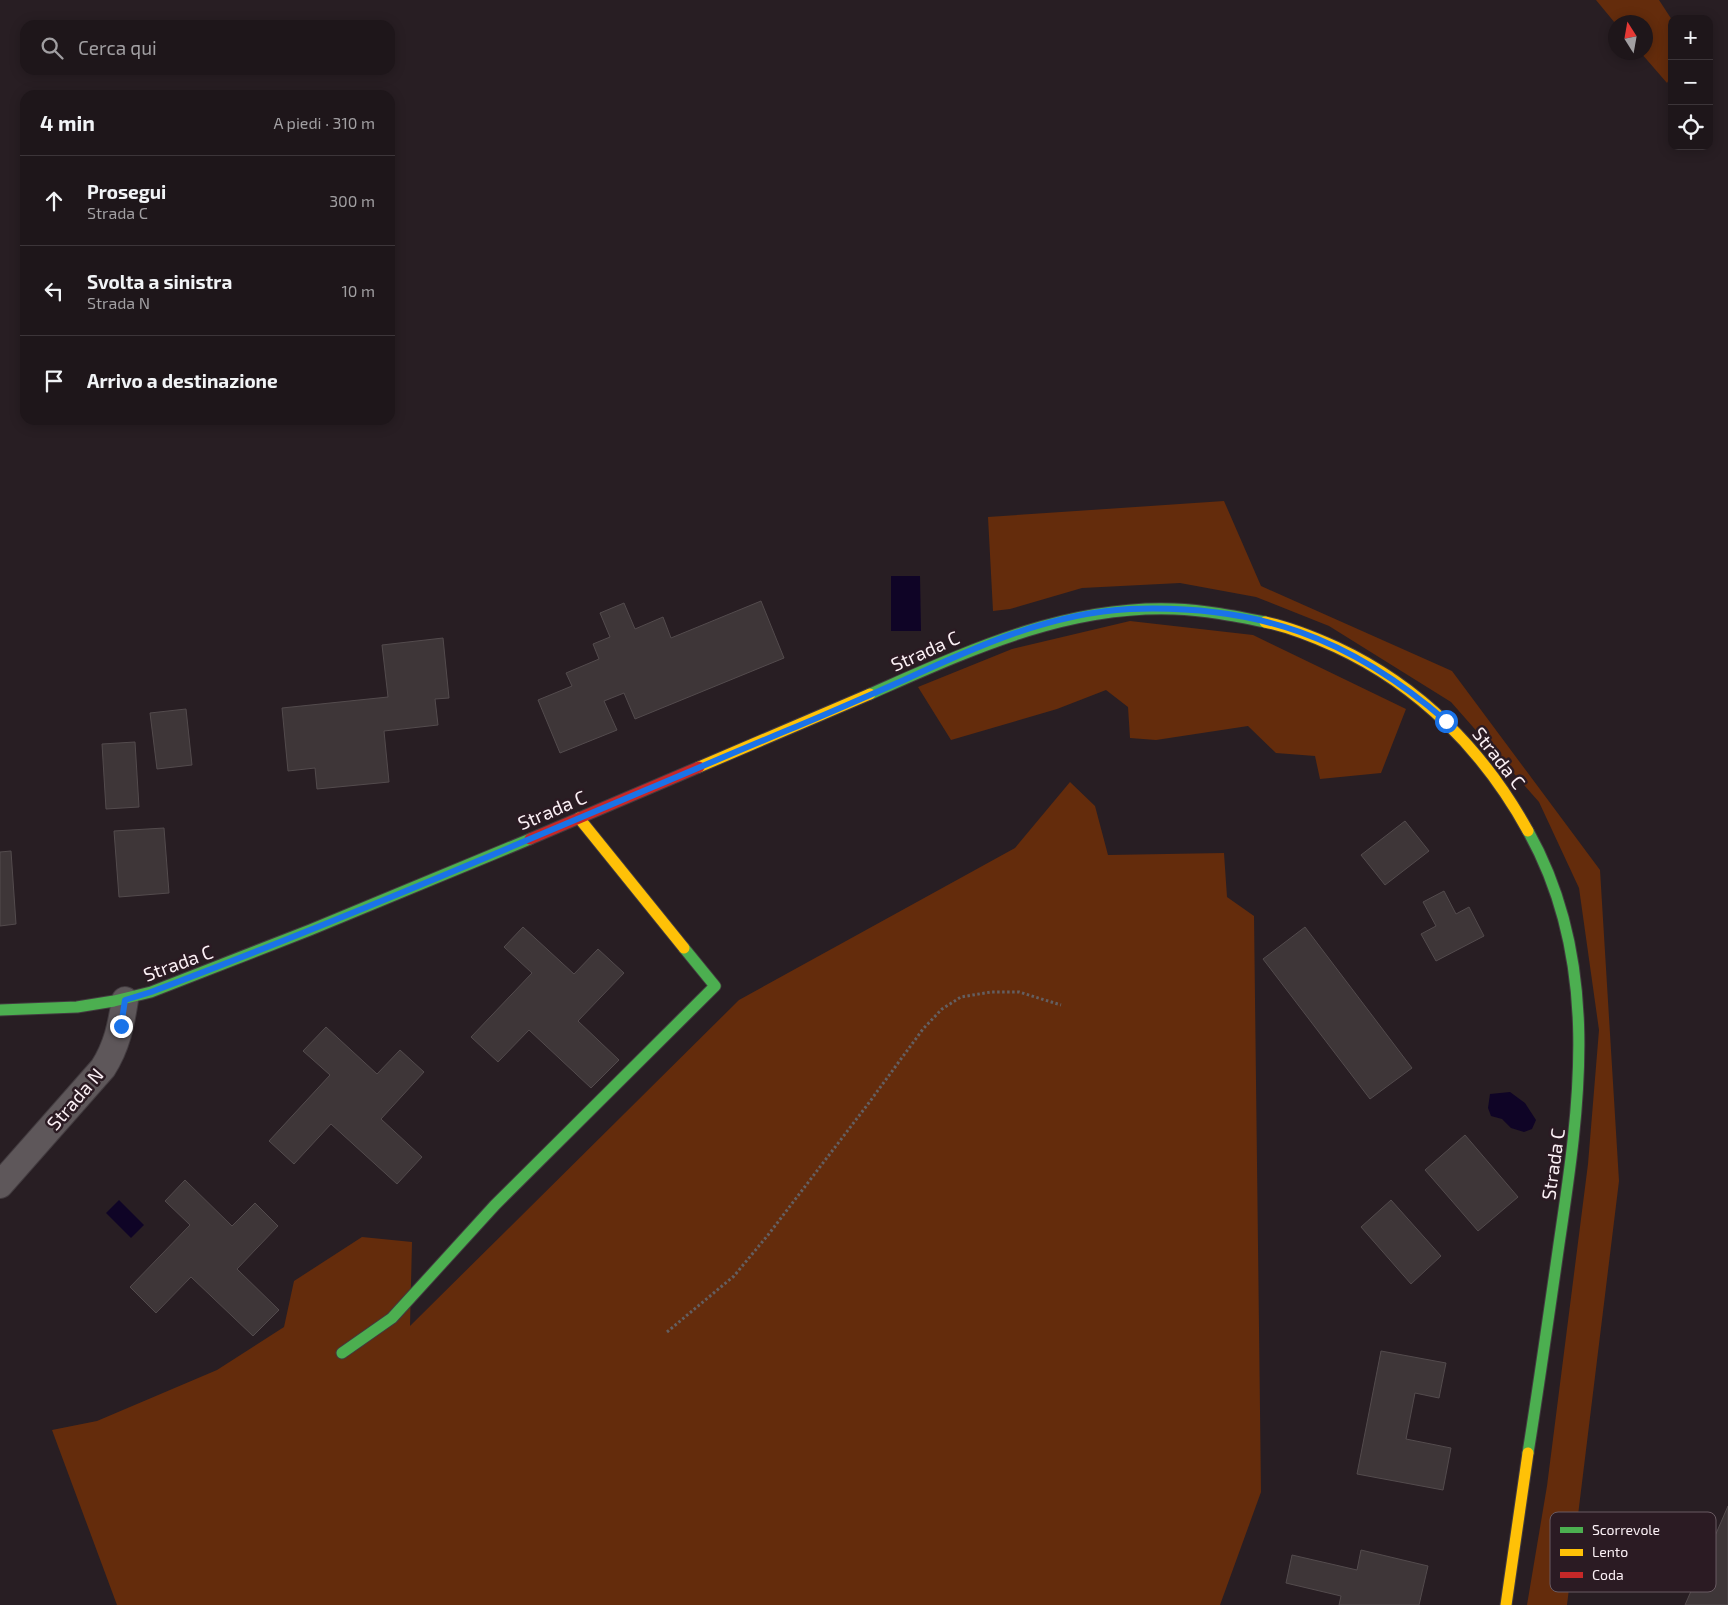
<!DOCTYPE html>
<html lang="it">
<meta charset="utf-8">
<style>
body{margin:0;font-family:"Exo 2",sans-serif;background:#2b2327;color:#f1f3f6}
.controls{position:absolute;right:15px;top:15px;display:grid;overflow:hidden;border-radius:10px;box-shadow:0 2px 12px #0003}
.controls button{width:45px;height:45px;display:grid;place-items:center;padding:0;border:0;border-bottom:1px solid #3c3539;background:#1e161a;color:#f1f3f6;font:25px sans-serif}
.compass{position:absolute;left:1608px;top:15px;width:45px;height:45px;border-radius:50%;background:#1e161a;box-shadow:0 2px 12px #0003;rotate:349deg}
.stop{position:absolute;width:15px;height:15px;margin:-11px;border:4px solid #1a73e8;border-radius:50%;background:#fff}
.stop.end{background:#1a73e8;border-color:#fff;box-shadow:0 1px 5px #0008}
.list{margin:0;padding:0;list-style:none}
h2{display:flex;justify-content:space-between;align-items:center;height:65px;margin:0;padding:0 20px;font-size:21px}
h2 small{font-size:16px;font-weight:400;color:#a19fa2}
.list li{display:grid;grid-template-columns:32px 1fr auto;gap:15px;align-items:center;box-sizing:border-box;height:90px;padding:0 20px;border-top:1px solid #3c3539}
.list b{display:block;font-size:19px;white-space:nowrap}
.list p{margin:0;font-size:16px;white-space:nowrap;color:#a19fa2}
.list em{font-size:16px;font-style:normal;color:#a19fa2}
.icon{flex:none;width:28px;height:28px;fill:none;stroke:currentColor;stroke-width:2;stroke-linecap:round;stroke-linejoin:round}
.map{position:relative;flex:none;width:1728px;height:1605px;overflow:hidden}
.search{position:absolute;background:#1e161a;box-shadow:0 2px 12px #0003;left:20px;top:20px;width:375px;height:55px;display:flex;align-items:center;gap:12px;box-sizing:border-box;padding:0 18px;border-radius:15px;color:#a19fa2;font-size:19px}
.panel{position:absolute;background:#1e161a;box-shadow:0 2px 12px #0003;left:20px;top:90px;width:375px;height:335px;border-radius:15px}
.map>svg:first-child{display:block}
.green{fill:#642c0c}
.water{fill:#0f0426}
.building{fill:#3e3638;stroke:#534b4d}
.lines{fill:none;stroke-linecap:round;stroke-linejoin:round}
.street-casing{stroke:#423b3f;stroke-width:28}
.fast-casing{stroke:#423b3f;stroke-width:13}
.slow-casing{stroke:#423b3f;stroke-width:13}
.jam-casing{stroke:#423b3f;stroke-width:13}
.path{stroke:#645f61;stroke-width:3;stroke-dasharray:2.5 2.5;stroke-linecap:butt}
.street{stroke:#5e575a;stroke-width:26}
.fast{stroke:#4caf50;stroke-width:11}
.slow{stroke:#ffc107;stroke-width:11}
.jam{stroke:#c62828;stroke-width:11}
.route{stroke:#1a73e8;stroke-width:6}
.labels{text-anchor:middle;stroke-width:5;stroke-linejoin:round;paint-order:stroke}
.street-label{font-size:19px;fill:#fbf0f5;stroke:#2b1b23}
.key{fill:#2b1b23;stroke:#695b62;stroke-width:1}
.key-label{font-size:14px;fill:#fbf0f5}
</style>
<div class="map">
<svg width="1728" height="1605" viewBox="0 0 1728 1605">
<rect width="100%" height="100%" fill="#281e23"/>
<g class="green">
<polygon points="1596,0 1659,0 1672,20 1672,74 1667,83 1641,53 1646,52 1646,22 1615,23"/>
<polygon points="1224,501 1261,586 1452,671 1600,870 1619,1181 1567,1605 1527,1605 1547,1486 1588,1164 1599,1030 1579,888 1539,802 1451,702 1329,626 1256,597 1180,583 1082,588 1010,609 993,611 988,517"/>
<polygon points="1130,621 1253,635 1406,709 1381,773 1320,779 1315,756 1276,753 1248,726 1156,740 1130,738 1128,707 1106,690 1057,709 951,740 918,687 1012,649"/>
<polygon points="1070,782 1095,806 1108,855 1224,853 1227,897 1254,916 1261,1492 1220,1605 117,1605 52,1430 97,1421 217,1370 284,1327 294,1281 362,1237 412,1242 410,1326 739,1000 1015,848"/>
</g>
<g class="water">
<polygon points="891,576 920,576 921,631 891,631"/>
<polygon points="1510,1092 1525,1103 1536,1120 1532,1129 1524,1132 1511,1128 1502,1119 1491,1116 1488,1108 1490,1094"/>
<polygon points="119,1200 144,1225 131,1238 106,1213"/>
</g>
<g class="building">
<polygon points="761,601 784,658 635,719 624,693 604,701 617,730 560,753 538,700 572,686 566,673 599,659 593,644 610,637 600,613 624,603 635,629 663,617 671,638"/>
<polygon points="443,638 449,698 435,699 438,725 384,731 389,782 317,789 315,768 288,771 282,708 388,697 382,645"/>
<polygon points="186,709 192,765 157,769 150,713"/>
<polygon points="135,742 139,807 106,809 102,744"/>
<polygon points="1405,821 1429,851 1385,885 1361,855"/>
<polygon points="164,828 169,893 119,897 114,831"/>
<polygon points="11,851 16,924 0,926 0,852"/>
<polygon points="1444,891 1456,914 1469,907 1484,936 1436,961 1421,934 1436,926 1423,902"/>
<polygon points="523,927 574,974 598,949 624,973 578,1021 619,1060 591,1088 529,1030 498,1062 471,1037 532,973 504,947"/>
<polygon points="1305,927 1412,1068 1370,1099 1263,959"/>
<polygon points="326,1027 377,1074 400,1050 424,1072 381,1119 422,1157 397,1184 331,1124 294,1164 269,1141 330,1075 303,1051"/>
<polygon points="1465,1135 1518,1197 1478,1231 1425,1170"/>
<polygon points="185,1180 232,1226 255,1203 278,1226 237,1269 279,1310 253,1336 191,1277 156,1313 130,1287 190,1225 165,1201"/>
<polygon points="1391,1200 1441,1256 1411,1284 1361,1227"/>
<polygon points="1381,1351 1446,1363 1439,1398 1415,1393 1406,1439 1451,1448 1443,1490 1357,1474"/>
<polygon points="1728,1506 1728,1605 1685,1605"/>
<polygon points="1361,1550 1428,1566 1419,1605 1339,1605 1341,1596 1286,1583 1292,1555 1357,1570"/>
</g>
<g class="lines">
<defs>
<path id="street" d="M0,1185l103,-117c14,-22 18,-43 22,-68"/>
<g id="fast">
<path d="M870,694c98,-43 195,-89 304,-85 31,1 61,7 91,13"/>
<path d="M1528,831c73,130 52,273 31,413 -10,70 -20,140 -31,209"/>
<polyline points="0,1010 77,1007 114,1001 151,992 310,930 530,839"/>
<polyline points="342,1353 392,1318 495,1205 715,986 684,948"/>
</g>
<g id="slow">
<path d="M1265,622c24,5 49,15 71,25 84,39 148,104 192,184"/>
<polyline points="699,767 870,694"/>
<polyline points="579,818 684,948"/>
<polyline points="1506,1605 1528,1453"/>
</g>
<polyline id="jam" points="530,839 699,767"/>
</defs>
<use href="#street" class="street-casing"/>
<use href="#fast" class="fast-casing"/>
<use href="#slow" class="slow-casing"/>
<use href="#jam" class="jam-casing"/>
<polyline class="path" points="667,1332 734,1276 768,1235 868,1104 923,1029 942,1009 961,997 991,992 1019,992 1061,1005"/>
<use href="#street" class="street"/>
<use href="#fast" class="fast"/>
<use href="#slow" class="slow"/>
<use href="#jam" class="jam"/>
</g>
<g class="lines">
<path class="route" d="M121,1026l4,-26 26,-8c215,-81 425,-173 637,-262 39,-16 77,-33 116,-50 71,-33 146,-67 226,-71 127,-5 221,29 316,112"/>
</g>
<g class="labels">
<g class="street-label">
<text transform="translate(925 651) rotate(-24)" y="7">Strada C</text>
<text transform="translate(1499 758) rotate(52)" y="7">Strada C</text>
<text transform="translate(552 810) rotate(-23)" y="7">Strada C</text>
<text transform="translate(178 963) rotate(-20)" y="7">Strada C</text>
<text transform="translate(75 1099) rotate(-49)" y="7">Strada N</text>
<text transform="translate(1553 1164) rotate(-82)" y="7">Strada C</text>
</g>
</g>
<rect x="1550" y="1512" width="166" height="80" rx="8" class="key"/>
<rect x="1560" y="1527" width="23" height="6" fill="#4caf50"/>
<rect x="1560" y="1549" width="23" height="7" fill="#ffc107"/>
<rect x="1560" y="1572" width="23" height="6" fill="#c62828"/>
<g class="key-label">
<text x="1592" y="1535">Scorrevole</text>
<text x="1592" y="1557">Lento</text>
<text x="1592" y="1580">Coda</text>
</g>
</svg>
<div class="controls">
<button>+</button>
<button>−</button>
<button><svg class="icon" aria-label="locate" viewBox="0 0 24 24"><circle cx="12" cy="12" r="6"/><path d="M12 2v4M12 18v4M2 12h4M18 12h4"/></svg></button>
</div>
<svg class="compass" viewBox="-18 -18 36 36"><path d="M0-13l5 13h-10z" fill="#e53935"/><path d="M0 13l5-13h-10z" fill="#a19fa2"/></svg>
<div class="stop" style="left:1446px;top:721px"></div>
<div class="stop end" style="left:121px;top:1026px"></div>
<div class="search"><svg class="icon" aria-label="search" viewBox="0 0 24 24"><circle cx="10" cy="10" r="6"/><path d="M15 15l6 6"/></svg>Cerca qui</div>
<section class="panel">
<h2>4 min<small>A piedi · 310 m</small></h2>
<ul class="list">
<li><svg class="icon" aria-label="ahead" viewBox="0 0 24 24"><path d="M12 20V5M6 11l6-6 6 6"/></svg><div><b>Prosegui</b><p>Strada C</p></div><em>300 m</em></li>
<li><svg class="icon" aria-label="left" viewBox="0 0 24 24"><path d="M17 20v-9H6M10 6l-5 5 5 5"/></svg><div><b>Svolta a sinistra</b><p>Strada N</p></div><em>10 m</em></li>
<li><svg class="icon" aria-label="arrive" viewBox="0 0 24 24"><path d="M6 21V4h12l-3 4 3 4H6"/></svg><div><b>Arrivo a destinazione</b></div></li>
</ul>
</section>
</div>
